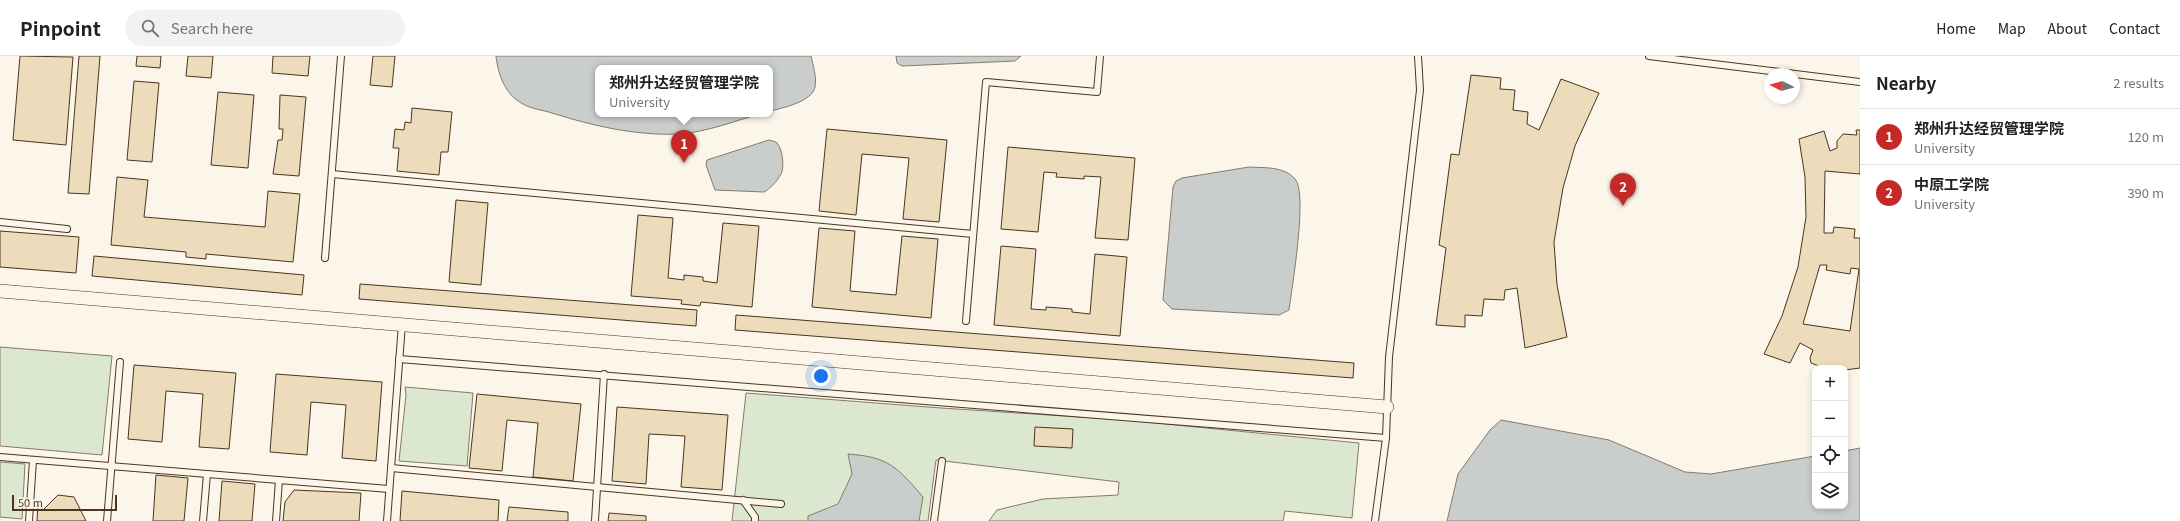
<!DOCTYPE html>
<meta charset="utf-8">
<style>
body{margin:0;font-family:Georgia,"Noto Sans SC",serif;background:#f2f2f2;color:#202124}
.controls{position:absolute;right:12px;bottom:12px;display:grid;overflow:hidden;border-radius:8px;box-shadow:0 2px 6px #0003}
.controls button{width:36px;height:36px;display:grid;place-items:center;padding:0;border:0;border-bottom:1px solid #e0e0e0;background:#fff;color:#202124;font:20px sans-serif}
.compass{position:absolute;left:1764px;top:12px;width:36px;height:36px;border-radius:50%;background:#fff;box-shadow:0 2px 6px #0003;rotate:275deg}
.scale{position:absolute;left:12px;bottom:10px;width:105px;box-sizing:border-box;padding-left:4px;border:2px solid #4a3520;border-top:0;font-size:11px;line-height:14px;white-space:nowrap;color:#4a3520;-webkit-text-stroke:3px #fbf6e9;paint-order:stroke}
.you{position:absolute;left:821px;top:320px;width:14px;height:14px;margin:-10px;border:3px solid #fff;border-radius:50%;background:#1a73e8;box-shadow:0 0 0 6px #1a73e833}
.badge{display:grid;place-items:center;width:26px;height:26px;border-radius:50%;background:#c62828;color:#fff;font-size:13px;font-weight:700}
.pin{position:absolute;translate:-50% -33px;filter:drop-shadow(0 1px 2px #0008)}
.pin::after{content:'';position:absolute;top:21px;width:14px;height:12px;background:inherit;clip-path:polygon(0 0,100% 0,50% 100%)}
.popup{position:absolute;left:595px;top:9px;width:178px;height:52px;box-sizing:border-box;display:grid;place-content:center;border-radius:8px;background:#fff;filter:drop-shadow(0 1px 3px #0005);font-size:13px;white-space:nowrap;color:#757577}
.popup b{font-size:15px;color:#202124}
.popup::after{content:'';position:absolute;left:50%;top:100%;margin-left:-8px;border:8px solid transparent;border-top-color:#fff}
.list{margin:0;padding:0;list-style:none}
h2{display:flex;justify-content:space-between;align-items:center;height:52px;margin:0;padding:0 16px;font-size:17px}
h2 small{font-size:13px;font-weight:400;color:#757577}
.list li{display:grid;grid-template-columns:26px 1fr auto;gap:12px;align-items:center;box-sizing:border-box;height:56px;padding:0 16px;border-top:1px solid #e0e0e0}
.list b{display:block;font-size:15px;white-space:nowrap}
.list p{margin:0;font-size:13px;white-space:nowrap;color:#757577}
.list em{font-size:13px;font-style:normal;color:#757577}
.icon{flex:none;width:22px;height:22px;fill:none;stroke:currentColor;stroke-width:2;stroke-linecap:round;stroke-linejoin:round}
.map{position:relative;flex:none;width:1860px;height:465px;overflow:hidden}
header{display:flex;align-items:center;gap:24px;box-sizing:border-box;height:56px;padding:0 20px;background:#fff;border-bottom:1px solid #e0e0e0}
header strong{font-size:19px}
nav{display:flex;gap:22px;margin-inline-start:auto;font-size:14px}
.search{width:280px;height:36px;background:#f2f2f2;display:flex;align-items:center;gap:10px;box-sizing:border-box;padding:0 14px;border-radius:22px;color:#757577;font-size:15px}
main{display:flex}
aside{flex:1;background:#fff}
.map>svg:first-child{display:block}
.green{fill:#dce7d0;stroke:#887966}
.water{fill:#c9cecd;stroke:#887966}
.building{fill:#ecdcbc;stroke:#4a3520;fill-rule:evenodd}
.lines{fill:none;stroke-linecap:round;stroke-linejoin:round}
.lane-casing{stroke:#4a3520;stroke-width:8}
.street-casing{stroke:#4a3520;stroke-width:14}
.lane{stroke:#fbf6e9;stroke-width:6}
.street{stroke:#fbf6e9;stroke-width:13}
</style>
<header>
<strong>Pinpoint</strong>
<div class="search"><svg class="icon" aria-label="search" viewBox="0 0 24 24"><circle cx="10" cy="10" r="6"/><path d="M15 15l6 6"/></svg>Search here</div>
<nav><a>Home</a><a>Map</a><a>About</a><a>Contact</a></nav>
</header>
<main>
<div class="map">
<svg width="1860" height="465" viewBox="0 0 1860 465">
<rect width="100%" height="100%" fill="#fbf6e9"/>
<g class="green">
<polygon points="0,291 112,300 102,399 0,390"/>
<polygon points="405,331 473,337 467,410 399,405 406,339"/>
<polygon points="746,337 941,352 1125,364 1359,387 1352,462 1285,455 1283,465 989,465 997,454 1043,443 1118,439 1119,426 936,404 928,465 732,465"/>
<polygon points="0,406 25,408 22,463 0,461"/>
</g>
<g class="water">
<path d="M496,0h315c2,9 6,22 4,31 -3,15 -33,21 -45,24v-43h-172v46h162c-26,7 -53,18 -80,20 -43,2 -87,-8 -128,-21 -9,-3 -21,-4 -29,-9 -18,-9 -25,-30 -27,-48z"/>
<polygon points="896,0 1021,0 1015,5 902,10 897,7"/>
<path d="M769,84c3,1 6,1 8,3 5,5 8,24 4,31 -3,6 -11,15 -17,18l-49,-2 -9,-25 1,-5z"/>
<path d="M1249,111c15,1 35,-1 46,12 13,13 -3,108 -6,131l-10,5 -107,-6 -9,-9 10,-113 3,-6 6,-3z"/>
<polygon points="1501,364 1609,384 1685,416 1711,418 1815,400 1815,450 1845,450 1845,395 1860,392 1860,465 1447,465 1458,418 1490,374"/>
<path d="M848,398c41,3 49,13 75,43l-4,24h-111v-5l30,-12 14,-30z"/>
</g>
<g class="building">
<polygon points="20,0 73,1 66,89 13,84"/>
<polygon points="79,0 100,0 89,138 68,137"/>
<polygon points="137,0 161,0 160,12 136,10"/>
<polygon points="188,0 213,0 211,22 186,20"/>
<polygon points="273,0 310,0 308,20 272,17"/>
<polygon points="373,0 395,0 392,31 370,29"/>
<polygon points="1471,19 1501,22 1500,33 1515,34 1513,54 1528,56 1527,68 1539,74 1561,23 1599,37 1575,90 1563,132 1554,186 1557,229 1567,281 1525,292 1517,232 1505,234 1504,244 1484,243 1482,260 1465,259 1465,271 1436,269 1446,192 1439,189 1451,98 1459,99"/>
<polygon points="134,25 159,27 152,106 127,104"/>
<polygon points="218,36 254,39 248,112 211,109"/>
<polygon points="280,39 306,41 299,120 273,118 278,84 282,84 283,73 279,73"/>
<polygon points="412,52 452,56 448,96 441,96 439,119 397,115 399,92 393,92 395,73 404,74 405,66 411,67"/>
<polygon points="827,73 947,84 939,166 903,163 909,102 862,98 856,159 819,155"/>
<path d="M1856,74h4v44l-35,-3 -1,62h9l1,-6 21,2 -1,9h6v130l-15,2v-2h-21l-13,-5 -1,-5 3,-8 -13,-7 -10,20 -26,-9 18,-38 16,-49 8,-50 -1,-40 -6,-38 25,-8 6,20 7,-3v-7l6,-7 14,1zM1820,209h7l-1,5 24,4 1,-6 8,1 -9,62 -47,-7z"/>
<polygon points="1008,91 1135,102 1128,184 1095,182 1101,121 1084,120 1084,123 1056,121 1057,117 1044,116 1038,176 1001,173"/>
<polygon points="117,121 148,124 144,161 265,171 268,135 300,138 293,206 206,198 206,203 186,201 186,196 111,189"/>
<polygon points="456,144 488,147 481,229 449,226"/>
<polygon points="638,159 673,162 668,222 684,224 684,219 703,221 703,225 717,227 723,167 759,170 752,251 701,246 700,250 681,248 682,244 631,240"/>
<polygon points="819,172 855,175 850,235 896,239 902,180 938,183 931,262 812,251"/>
<polygon points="0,175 79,181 76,217 0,211"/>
<polygon points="1001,190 1036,193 1031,253 1046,254 1046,251 1072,253 1072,256 1090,258 1095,198 1127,201 1120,280 994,269"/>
<polygon points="94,200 304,219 302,239 92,220"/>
<polygon points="360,228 697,254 696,270 359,243"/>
<polygon points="736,259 1354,307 1353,322 735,274"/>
<polygon points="134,309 236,317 229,393 199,391 203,338 166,335 162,386 128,383"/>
<polygon points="276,318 382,326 376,405 342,402 346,349 311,346 307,399 270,396"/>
<polygon points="477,338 581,348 573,425 533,421 538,367 507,364 502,415 469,412"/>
<polygon points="617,351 728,359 722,434 681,431 685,380 649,378 646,428 612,425"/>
<polygon points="1035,371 1073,373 1072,392 1034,390"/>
<polygon points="156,419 188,422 184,465 153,465"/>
<polygon points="222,425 255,428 252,465 219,465"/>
<polygon points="294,434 361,437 359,465 283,465 285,446"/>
<polygon points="402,435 499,444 498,465 400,465"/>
<polygon points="58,439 74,441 86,465 37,465 38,446 43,454"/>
<polygon points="509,451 568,456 568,465 507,465"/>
<polygon points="609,457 646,460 646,465 608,465"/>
</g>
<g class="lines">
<defs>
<g id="lane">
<polyline points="1649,0 1860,26"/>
<polyline points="332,118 973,178"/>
<polyline points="0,166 67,173"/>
<polyline points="325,202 341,0"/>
<polyline points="966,265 986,26 1097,36 1100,0"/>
<polyline points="399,303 1386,382"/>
<polyline points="0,401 389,433"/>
<polyline points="391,412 781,448"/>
<polyline points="743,444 755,461 755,465"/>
<polyline points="29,465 33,404"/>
<polyline points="107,465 120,306"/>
<polyline points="203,465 207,418"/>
<polyline points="276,465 279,424"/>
<polyline points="387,465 402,268"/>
<polyline points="595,465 604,318"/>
<polyline points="934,465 942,405"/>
<polyline points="1375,465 1386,382 1389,301 1420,34 1418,0"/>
</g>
<polyline id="street" points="0,235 1387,351"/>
</defs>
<use href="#lane" class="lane-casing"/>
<use href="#street" class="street-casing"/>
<use href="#lane" class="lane"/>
<use href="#street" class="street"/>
</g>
</svg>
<div class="controls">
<button>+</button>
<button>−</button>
<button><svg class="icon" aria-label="locate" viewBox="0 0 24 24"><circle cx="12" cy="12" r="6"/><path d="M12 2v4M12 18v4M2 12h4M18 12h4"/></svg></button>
<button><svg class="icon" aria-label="layers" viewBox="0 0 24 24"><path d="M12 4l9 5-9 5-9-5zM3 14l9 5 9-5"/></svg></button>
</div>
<svg class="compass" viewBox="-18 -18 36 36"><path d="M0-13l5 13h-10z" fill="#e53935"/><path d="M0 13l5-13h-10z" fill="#757577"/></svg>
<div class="scale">50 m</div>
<div class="you"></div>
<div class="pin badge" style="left:684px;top:107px">1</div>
<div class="popup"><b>郑州升达经贸管理学院</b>University</div>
<div class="pin badge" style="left:1623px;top:150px">2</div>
</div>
<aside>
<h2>Nearby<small>2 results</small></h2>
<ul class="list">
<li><span class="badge">1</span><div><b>郑州升达经贸管理学院</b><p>University</p></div><em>120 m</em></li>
<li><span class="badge">2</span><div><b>中原工学院</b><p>University</p></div><em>390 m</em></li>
</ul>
</aside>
</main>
